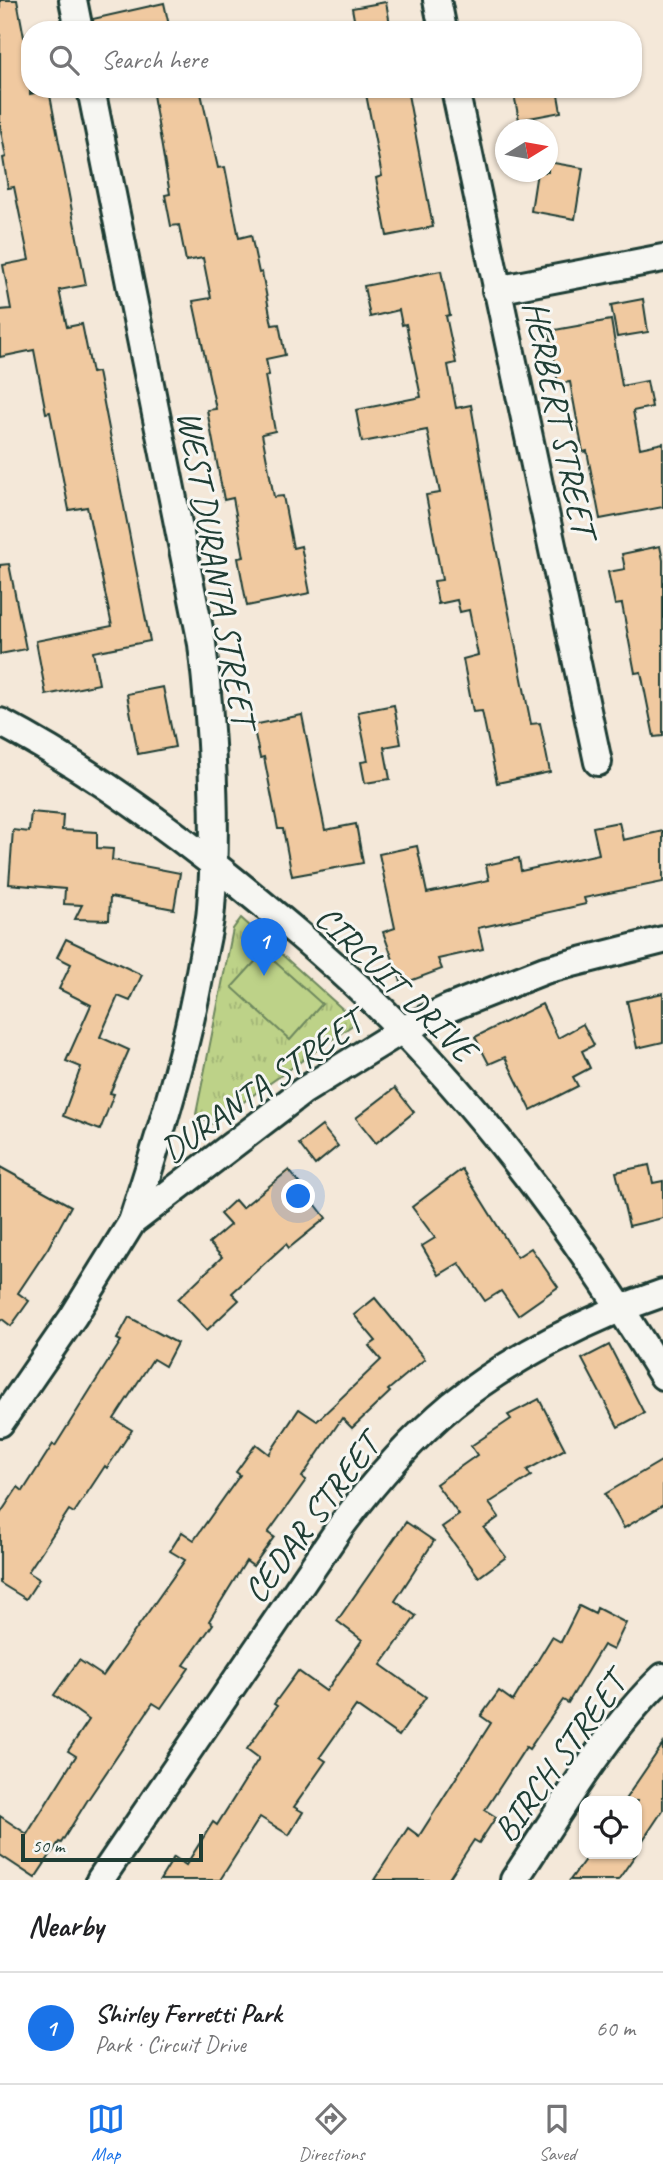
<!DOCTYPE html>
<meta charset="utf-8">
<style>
body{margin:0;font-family:Caveat,sans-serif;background:#f2f2f2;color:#202124}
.controls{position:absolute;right:21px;bottom:21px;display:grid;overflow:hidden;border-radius:14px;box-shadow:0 2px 5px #0004}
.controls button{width:63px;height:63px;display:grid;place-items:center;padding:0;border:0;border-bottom:2px solid #e0e0e0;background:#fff;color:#202124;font:35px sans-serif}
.compass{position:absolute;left:495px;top:119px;width:63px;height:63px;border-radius:50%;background:#fff;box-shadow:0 2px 5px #0004;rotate:79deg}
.scale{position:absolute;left:21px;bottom:18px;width:182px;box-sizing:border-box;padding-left:7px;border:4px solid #1f3d34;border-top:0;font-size:19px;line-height:24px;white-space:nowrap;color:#1f3d34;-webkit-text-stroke:5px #f6f6f2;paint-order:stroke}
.you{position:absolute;left:299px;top:1197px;width:24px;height:24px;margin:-18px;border:5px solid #fff;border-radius:50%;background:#1a73e8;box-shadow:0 0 0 10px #1a73e833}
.badge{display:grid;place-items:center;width:46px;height:46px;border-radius:50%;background:#1a73e8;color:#fff;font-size:23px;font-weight:700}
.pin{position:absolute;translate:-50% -58px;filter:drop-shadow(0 2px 4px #0008)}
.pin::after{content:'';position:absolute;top:37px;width:24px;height:21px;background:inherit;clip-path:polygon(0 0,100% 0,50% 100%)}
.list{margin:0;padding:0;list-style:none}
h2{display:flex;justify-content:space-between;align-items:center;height:91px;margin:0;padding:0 28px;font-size:30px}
h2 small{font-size:23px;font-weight:400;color:#757577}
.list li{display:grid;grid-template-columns:46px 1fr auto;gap:21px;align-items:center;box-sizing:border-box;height:112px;padding:0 28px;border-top:2px solid #e0e0e0}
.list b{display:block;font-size:26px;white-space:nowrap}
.list p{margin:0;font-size:23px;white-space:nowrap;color:#757577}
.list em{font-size:23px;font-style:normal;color:#757577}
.icon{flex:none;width:38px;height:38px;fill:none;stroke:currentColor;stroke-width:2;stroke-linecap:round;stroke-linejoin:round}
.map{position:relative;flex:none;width:663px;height:1880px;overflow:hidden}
.search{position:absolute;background:#fff;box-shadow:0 2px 5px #0004;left:21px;right:21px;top:21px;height:77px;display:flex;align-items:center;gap:18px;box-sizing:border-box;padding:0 24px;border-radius:28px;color:#757577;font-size:26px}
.sheet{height:203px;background:#fff}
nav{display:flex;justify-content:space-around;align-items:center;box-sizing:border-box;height:98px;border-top:2px solid #e0e0e0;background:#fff;font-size:19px;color:#757577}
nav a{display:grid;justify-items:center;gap:4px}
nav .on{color:#1a73e8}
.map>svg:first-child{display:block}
.grass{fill:url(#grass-tufts);stroke:#6e885e;stroke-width:2}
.pitch{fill:#bdd288;stroke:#6e885e;stroke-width:2}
.building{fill:#f0c9a0;stroke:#1f3d34;stroke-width:2}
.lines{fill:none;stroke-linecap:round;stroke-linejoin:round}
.minor-casing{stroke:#1f3d34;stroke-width:32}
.minor{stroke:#f6f6f2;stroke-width:26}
.labels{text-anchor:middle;stroke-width:6;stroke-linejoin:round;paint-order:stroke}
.street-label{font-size:35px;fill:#1f3d34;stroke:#f6f6f2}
</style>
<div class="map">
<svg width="663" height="1880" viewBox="0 0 663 1880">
<defs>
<pattern id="grass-tufts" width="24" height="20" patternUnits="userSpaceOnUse" patternTransform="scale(1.75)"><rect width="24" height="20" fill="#bdd288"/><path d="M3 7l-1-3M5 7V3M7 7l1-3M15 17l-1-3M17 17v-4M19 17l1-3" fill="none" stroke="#a2b576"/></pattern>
</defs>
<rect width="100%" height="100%" fill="#f4e8d9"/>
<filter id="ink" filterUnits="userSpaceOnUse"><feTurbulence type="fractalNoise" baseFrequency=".0143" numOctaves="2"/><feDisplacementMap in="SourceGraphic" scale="14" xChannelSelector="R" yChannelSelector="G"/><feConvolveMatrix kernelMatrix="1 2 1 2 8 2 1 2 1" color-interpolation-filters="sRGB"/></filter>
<g filter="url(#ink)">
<polygon class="grass" points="241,918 357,1022 212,1124 196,1114 233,929"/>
<polygon class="pitch" points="264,952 322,1004 290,1040 232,987"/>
<g class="building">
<polygon points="0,0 17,0 24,37 30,36 30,94 49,90 86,285 59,290 67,327 82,324 92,373 98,372 150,641 93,652 99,684 46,695 36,641 112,626 87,507 69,510 50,412 46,413 34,350 0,357 0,310 11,309 3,265 29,260 14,187 8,188 3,158 6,157 0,126"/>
<polygon points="386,2 391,30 356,30 352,8"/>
<polygon points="164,3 170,30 94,30 93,19"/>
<polygon points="152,89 200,89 218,168 225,167 239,238 251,235 259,273 262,272 272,325 279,324 285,355 266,359 269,375 265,376 275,431 262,434 274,497 283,496 293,548 301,546 310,593 247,606 238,558 244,557 233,498 224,500 207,410 216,409 193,301 211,298 203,258 186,261 179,225 171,226 165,195 170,194"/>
<polygon points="365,89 407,89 433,227 387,236 376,178 382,176"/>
<polygon points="513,89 557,89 561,112 519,120"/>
<polygon points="548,162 583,168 575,219 531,211 537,172 548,172"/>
<polygon points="441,271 450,315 446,316 456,363 448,365 456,408 471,405 494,538 531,724 540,723 550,772 497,783 482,711 473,712 463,659 478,655 469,610 460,612 457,600 438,604 434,581 442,580 426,495 440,493 427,430 362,442 356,410 421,397 406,324 402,325 399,310 370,317 364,286"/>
<polygon points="643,299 648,332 617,337 611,305"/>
<polygon points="611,320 622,386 647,381 652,407 633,411 640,448 663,443 663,507 600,519 587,451 583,452 570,382 558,384 549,331"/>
<polygon points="660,546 663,560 663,736 654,737 641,672 635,673 622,604 615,605 608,572 625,569 622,554"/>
<polygon points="9,564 26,649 0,654 0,565"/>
<polygon points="163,687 175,747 138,754 127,694"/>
<polygon points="394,705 401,744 384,747 390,779 365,783 361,762 368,761 358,712"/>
<polygon points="302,715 325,830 356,824 363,863 292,876 283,829 278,829 264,757 260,758 253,725"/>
<polygon points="31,812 63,815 62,830 97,832 97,848 113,849 112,860 180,873 174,909 110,897 109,920 75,919 82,905 64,904 65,889 9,884 13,830 29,832"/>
<polygon points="619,822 623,840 663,831 663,882 584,898 586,904 478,928 483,949 438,959 442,969 402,984 383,932 395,928 379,854 417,846 427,893 489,880 486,865 519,858 521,871 599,854 593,827"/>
<polygon points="66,939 142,975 130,1001 118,996 100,1037 129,1050 110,1093 114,1094 100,1130 63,1116 81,1067 66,1061 91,1005 59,989 71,964 57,957"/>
<polygon points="663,993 663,1042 637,1048 627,1001"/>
<polygon points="542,1004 558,1038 583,1024 594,1045 582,1051 590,1068 573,1077 578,1086 531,1110 505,1057 489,1064 475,1037"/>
<polygon points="395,1088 414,1112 376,1143 356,1118"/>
<polygon points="322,1126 338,1146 315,1165 299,1144"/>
<polygon points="649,1165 653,1183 663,1181 663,1218 629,1226 616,1172"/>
<polygon points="0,1167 71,1206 48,1248 18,1293 29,1301 11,1326 2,1319 0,1321"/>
<polygon points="462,1169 517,1257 531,1248 558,1287 518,1315 501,1291 485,1301 459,1263 439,1275 422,1246 435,1238 412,1207"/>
<polygon points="289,1170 326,1218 289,1248 286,1244 232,1293 239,1300 207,1330 178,1299 222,1257 209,1243 230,1225 220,1214 235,1200 242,1208"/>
<polygon points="375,1298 425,1359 388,1390 390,1392 352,1428 342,1418 302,1477 306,1480 268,1533 274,1537 253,1566 246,1561 209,1621 213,1624 184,1665 189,1668 161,1708 153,1703 87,1801 61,1843 59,1842 35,1878 0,1855 0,1816 27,1834 76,1756 68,1751 89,1720 54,1695 79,1660 103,1676 185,1560 170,1551 182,1532 194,1540 240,1475 236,1472 256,1444 269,1454 299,1409 317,1421 381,1360 369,1346 376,1341 354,1315"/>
<polygon points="129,1317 177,1343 165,1366 153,1359 114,1419 132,1430 107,1468 105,1466 74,1513 69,1510 28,1572 39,1579 26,1599 0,1583 0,1514 18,1487 23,1491 53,1444 55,1446 121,1341 117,1339"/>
<polygon points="609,1345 644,1413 618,1427 582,1359"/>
<polygon points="539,1399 565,1449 527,1470 531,1476 489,1503 499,1517 484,1528 506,1557 479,1577 442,1527 459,1515 436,1484 477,1455 471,1446 511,1419 508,1415"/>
<polygon points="663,1460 663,1505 624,1528 605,1494"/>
<polygon points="406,1522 434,1541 395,1601 416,1616 381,1665 426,1697 399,1736 356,1706 320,1757 326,1761 294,1807 303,1812 289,1835 260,1817 220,1880 160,1880 174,1857 186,1865 213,1822 217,1825 259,1758 247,1749 277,1706 274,1704 298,1671 326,1691 362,1640 337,1621"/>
<polygon points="579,1606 595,1614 597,1608 626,1623 613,1650 603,1645 568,1703 563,1700 529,1749 526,1747 485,1810 496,1817 479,1843 474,1840 448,1880 374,1880 408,1828 419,1836 491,1723 481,1716 499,1691 513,1701 552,1637 561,1642"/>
<polygon points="663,1744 663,1810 637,1849 637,1801 624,1801"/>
<polygon points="589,1854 636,1854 618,1880 570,1880"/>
</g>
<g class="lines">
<defs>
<g id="minor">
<polyline points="73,0 79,30"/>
<polyline points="437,0 443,30"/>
<path d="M91,89l111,555c10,87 16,176 9,264 -1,18 -6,35 -9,53 -15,89 -42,174 -70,261"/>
<polyline points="455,89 598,762"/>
<polyline points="496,290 663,258"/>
<path d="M0,722c82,43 160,99 232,157 59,48 118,97 170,151 101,104 186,223 261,346"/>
<polyline points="0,1423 73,1317 132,1222 303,1091 402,1030 449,1008 545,970 663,940"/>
<path d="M100,1880l241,-354c32,-43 69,-86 111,-121 61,-49 137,-87 211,-112"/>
<path d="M514,1880c45,-67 91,-148 149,-203"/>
</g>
</defs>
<use href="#minor" class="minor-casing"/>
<use href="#minor" class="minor"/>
</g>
</g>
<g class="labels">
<g class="street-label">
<text transform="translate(560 418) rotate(78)" y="12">HERBERT STREET</text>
<text transform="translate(217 568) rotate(80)" y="12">WEST DURANTA STREET</text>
<text transform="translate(396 983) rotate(44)" y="12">CIRCUIT DRIVE</text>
<text transform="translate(261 1086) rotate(-35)" y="12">DURANTA STREET</text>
<text transform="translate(311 1518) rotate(-53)" y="12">CEDAR STREET</text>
<text transform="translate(559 1757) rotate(-54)" y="12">BIRCH STREET</text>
</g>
</g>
</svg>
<div class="controls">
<button><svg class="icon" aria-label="locate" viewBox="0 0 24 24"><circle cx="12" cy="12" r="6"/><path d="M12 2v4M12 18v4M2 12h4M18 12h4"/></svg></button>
</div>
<svg class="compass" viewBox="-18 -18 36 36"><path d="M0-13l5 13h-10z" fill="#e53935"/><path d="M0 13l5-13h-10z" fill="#757577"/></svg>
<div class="scale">50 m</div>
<div class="you"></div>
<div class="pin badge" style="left:264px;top:976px">1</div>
<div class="search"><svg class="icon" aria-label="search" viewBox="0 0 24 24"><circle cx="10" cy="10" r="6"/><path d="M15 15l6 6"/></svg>Search here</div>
</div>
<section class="sheet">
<h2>Nearby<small></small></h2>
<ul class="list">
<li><span class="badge">1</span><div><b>Shirley Ferretti Park</b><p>Park · Circuit Drive</p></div><em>60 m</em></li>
</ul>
</section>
<nav>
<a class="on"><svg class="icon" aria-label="map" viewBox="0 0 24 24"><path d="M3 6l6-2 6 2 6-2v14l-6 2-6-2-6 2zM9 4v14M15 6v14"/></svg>Map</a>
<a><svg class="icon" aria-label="directions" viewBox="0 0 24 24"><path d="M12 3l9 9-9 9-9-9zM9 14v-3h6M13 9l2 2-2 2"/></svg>Directions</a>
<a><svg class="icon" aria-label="saved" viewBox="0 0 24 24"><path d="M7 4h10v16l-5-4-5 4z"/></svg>Saved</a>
</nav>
